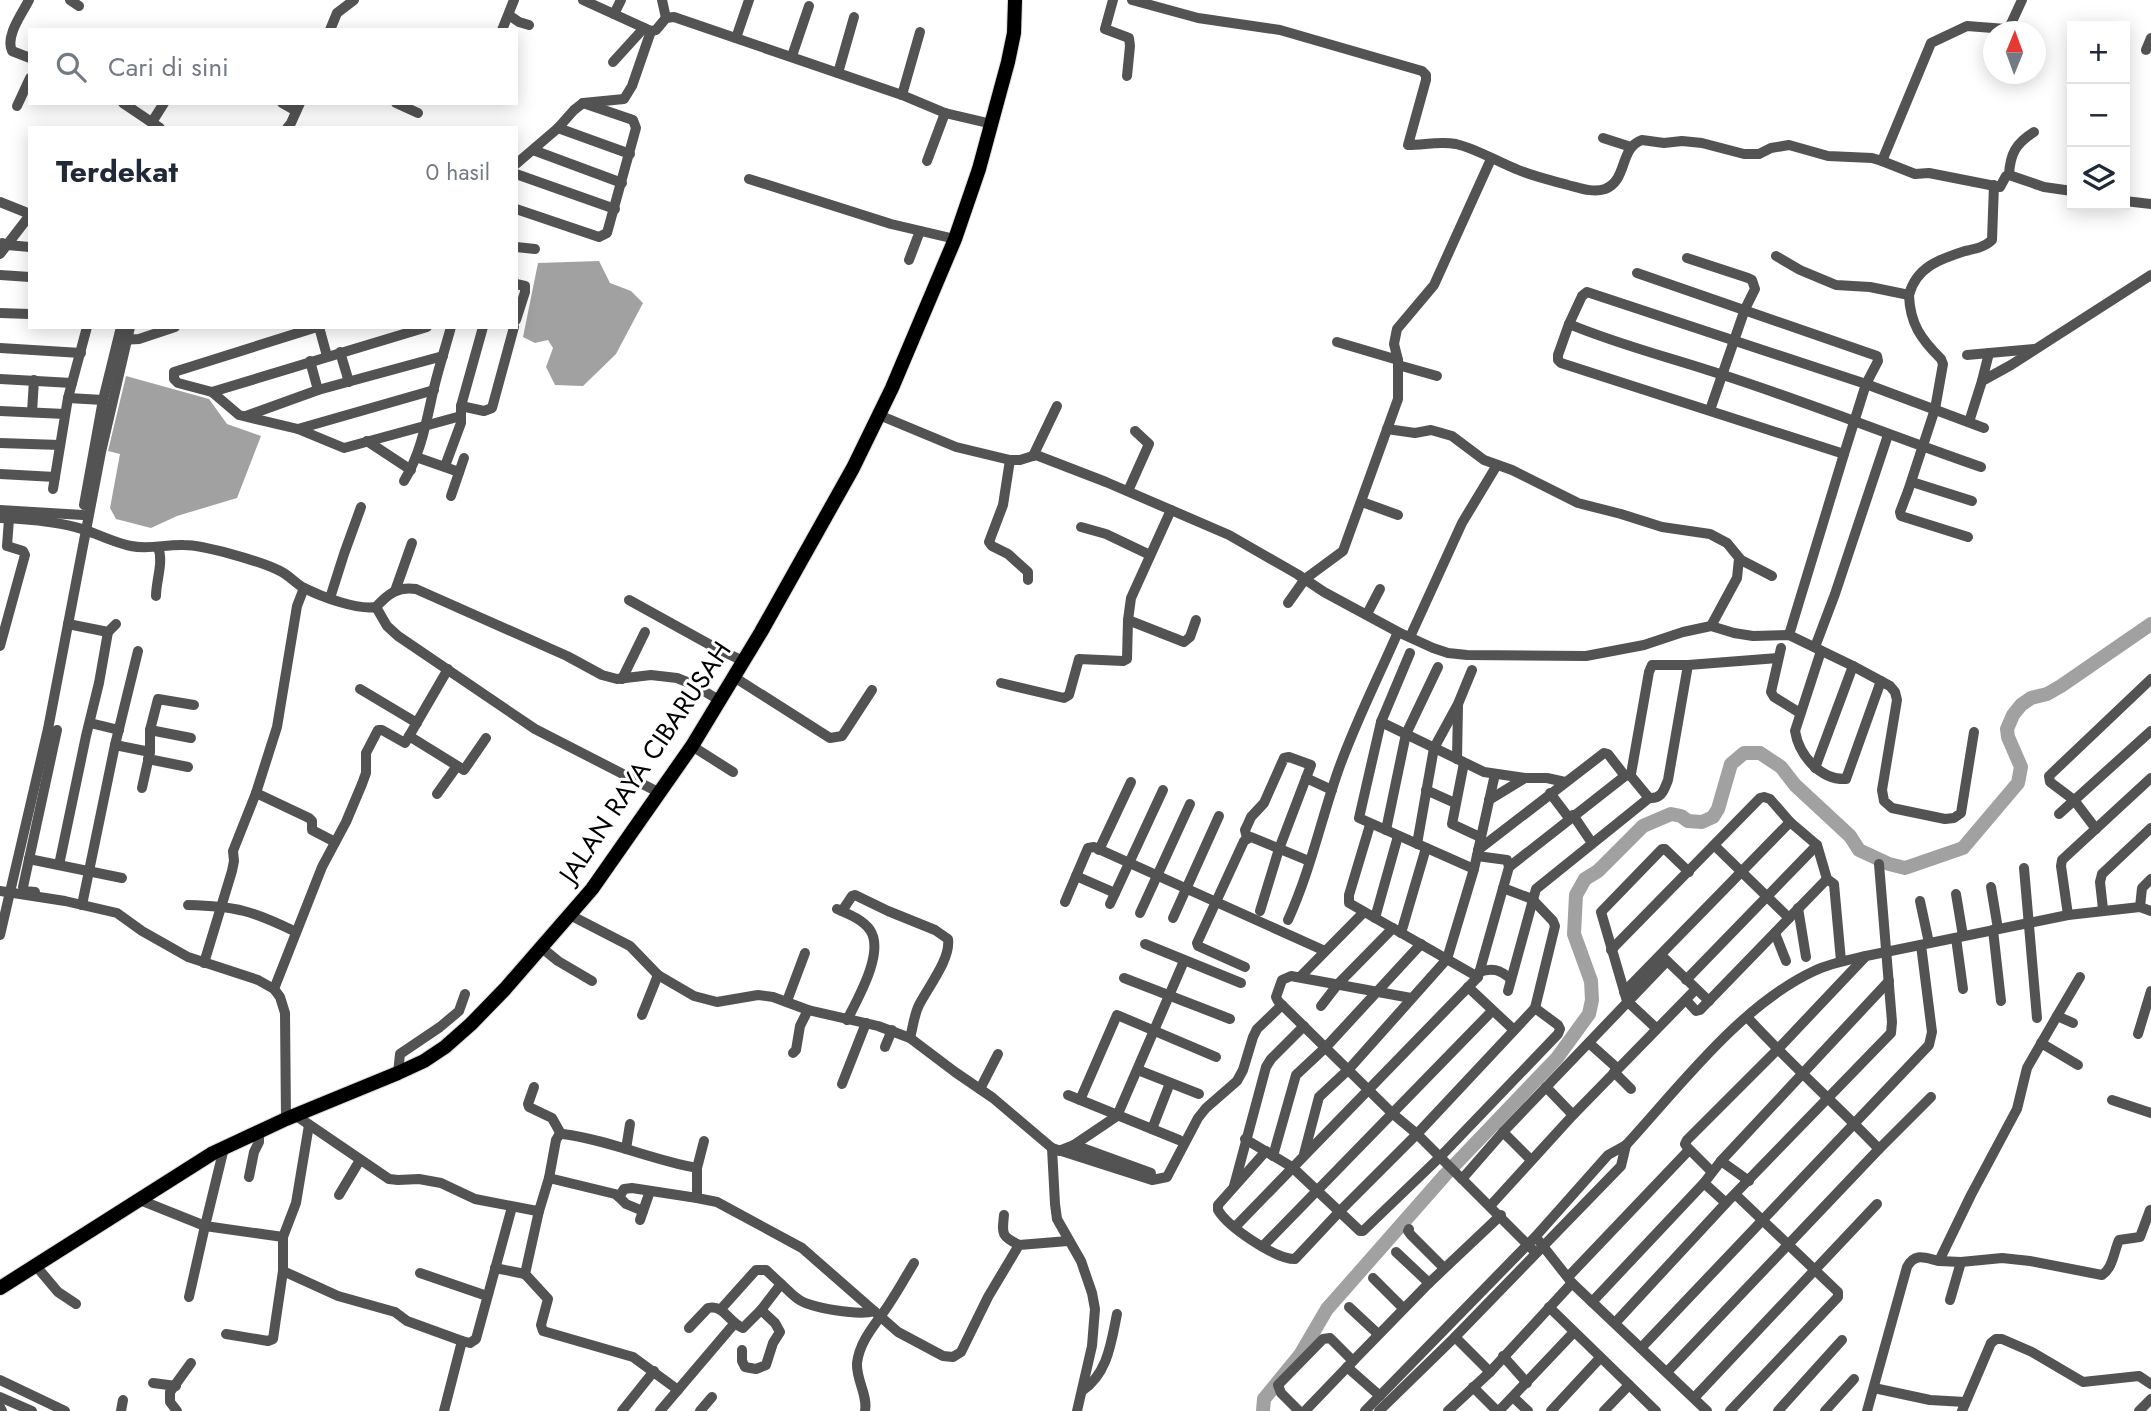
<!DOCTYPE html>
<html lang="id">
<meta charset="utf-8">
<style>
body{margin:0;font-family:Jost,sans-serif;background:#f6f6f7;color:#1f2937}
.controls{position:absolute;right:21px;top:21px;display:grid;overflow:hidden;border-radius:0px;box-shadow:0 4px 18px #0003}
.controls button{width:63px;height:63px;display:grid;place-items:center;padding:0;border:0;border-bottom:2px solid #e0e1e3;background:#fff;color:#1f2937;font:35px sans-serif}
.compass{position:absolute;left:1983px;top:21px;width:63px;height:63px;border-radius:50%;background:#fff;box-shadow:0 4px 18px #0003;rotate:1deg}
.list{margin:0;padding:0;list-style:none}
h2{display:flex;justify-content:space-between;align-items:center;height:91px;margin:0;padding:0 28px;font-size:30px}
h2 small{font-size:23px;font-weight:400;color:#747a83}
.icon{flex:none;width:38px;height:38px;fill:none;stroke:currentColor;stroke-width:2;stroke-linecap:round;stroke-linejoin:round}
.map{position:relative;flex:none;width:2151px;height:1411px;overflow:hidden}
.search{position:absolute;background:#fff;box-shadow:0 4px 18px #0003;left:28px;top:28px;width:490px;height:77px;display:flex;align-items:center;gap:18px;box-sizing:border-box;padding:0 24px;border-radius:0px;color:#747a83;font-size:26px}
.panel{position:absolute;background:#fff;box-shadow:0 4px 18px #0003;left:28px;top:126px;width:490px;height:203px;border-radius:0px}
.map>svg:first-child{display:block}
.water{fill:#a1a1a1}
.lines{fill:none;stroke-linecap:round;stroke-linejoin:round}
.river{stroke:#a1a1a1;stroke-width:14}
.major-casing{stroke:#dbdbdb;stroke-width:16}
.minor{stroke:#535353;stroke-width:10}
.major{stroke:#000;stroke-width:14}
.labels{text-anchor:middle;stroke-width:6;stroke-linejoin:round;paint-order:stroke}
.street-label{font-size:26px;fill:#000;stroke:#fff}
</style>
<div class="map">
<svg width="2151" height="1411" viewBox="0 0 2151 1411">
<rect width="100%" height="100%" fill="#fff"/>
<g class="water">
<polygon points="599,261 610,283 631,291 643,303 616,354 583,386 555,385 546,367 553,348 548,340 535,343 523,337 538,263"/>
<polygon points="126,376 209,399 227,424 261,436 237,498 177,516 151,528 116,519 110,508 120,454 108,451"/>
</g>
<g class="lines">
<polyline class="river" points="1263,1411 1264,1399 1300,1355 1327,1309 1445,1175 1557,1058 1589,1014 1592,1000 1591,981 1574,934 1576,895 1585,879 1598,871 1643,826 1671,814 1681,816 1688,821 1702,822 1713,817 1718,809 1731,764 1744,753 1760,753 1781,767 1795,785 1850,836 1859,850 1889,864 1905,868 1963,848 2018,783 2021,767 2008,737 2007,729 2013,715 2021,705 2031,698 2047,694 2061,686 2151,624"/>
<defs>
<polyline id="major" points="0,1288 213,1153 286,1119 398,1073 424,1061 445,1047 471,1024 505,989 592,889 692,746 761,632 853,468 892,388 955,239 979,169 1008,62 1014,33 1015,0"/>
</defs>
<use href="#major" class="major-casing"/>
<g class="minor">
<path d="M29,0c-7,14 -24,36 -17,51l18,7"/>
<polyline points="70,0 79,6"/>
<polyline points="583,0 651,31 656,30 666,18 674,17 902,95 945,113 992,124"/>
<polyline points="662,0 666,18"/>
<polyline points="1113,0 1105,29 1129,38 1130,46 1127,76"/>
<path d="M1132,0l66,18 82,12 142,41 4,4v5l-18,65c16,0 31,-4 48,-1 21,5 40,17 60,25 16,7 34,11 52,16 12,3 25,8 37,4 23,-9 14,-41 37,-49l22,3 18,-2 20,2 42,11h15l12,-6 18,-3 39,11 44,2 10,3 49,-118 36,-17 39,3 4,-3 12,-26"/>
<polyline points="614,14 621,0"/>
<polyline points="509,15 519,22 529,25"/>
<polyline points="330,30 337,13 354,0"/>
<polyline points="502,30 514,0"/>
<polyline points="736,38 749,0"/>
<polyline points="2146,50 2151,38"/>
<polyline points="792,56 809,6"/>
<polyline points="613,62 644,28"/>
<polyline points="838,73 854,17"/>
<polyline points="902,95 920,32"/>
<polyline points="123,103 160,128"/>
<polyline points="282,103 296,111"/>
<polyline points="396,103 418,113"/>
<polyline points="17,106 30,78"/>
<polyline points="152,122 164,103"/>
<polyline points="287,128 291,123 300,103"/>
<polyline points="558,128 630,154"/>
<polyline points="1603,138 1631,147"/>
<polyline points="533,150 622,183"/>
<polyline points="927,161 945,113"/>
<polyline points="1882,161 1915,174 1929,173 2000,187 2006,176 2009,175 2044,187 2072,191"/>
<polyline points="516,164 558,128 574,110 583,103 624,99 632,86 651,31"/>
<polyline points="516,174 615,209"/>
<path d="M2009,175c1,-21 7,-32 25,-43"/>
<polyline points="749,179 891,224 955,239"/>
<polyline points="2125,201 2151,204"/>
<polyline points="0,202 30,214"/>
<polyline points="516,209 599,237 607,233 636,128 633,120 583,103"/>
<polyline points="2,243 7,245 30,247"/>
<polyline points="516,247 535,249"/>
<polyline points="0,254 30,215"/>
<path d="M1776,256l24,14 36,15 34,2 39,8c7,-28 31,-36 56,-44 10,-2 20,-4 27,-11l2,-55"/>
<polyline points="1687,258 1748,278 1752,280 1755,289 1745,309 1710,410"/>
<polyline points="909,260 920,231"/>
<polyline points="1637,273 1877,356 1878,361 1866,384 1844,454 1789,635"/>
<polyline points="0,275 30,277"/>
<polyline points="516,284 525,286 525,292 516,320"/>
<path d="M1909,295c1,29 12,44 32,64l2,5 -8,45 -27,82 -8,21 1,4 67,21"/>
<polyline points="0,313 30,314"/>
<polyline points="1569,324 1582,296 1587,292 1866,384 1984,428"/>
<polyline points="317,327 174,372 174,379 178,383 212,392 239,415 298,429 344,448 461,416"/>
<polyline points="319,327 327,356"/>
<polyline points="120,340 139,339 175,327"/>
<polyline points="1337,342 1398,360"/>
<polyline points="0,348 81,353"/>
<polyline points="340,352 349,382"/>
<polyline points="1967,355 2034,349"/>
<polyline points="310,361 318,390"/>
<polyline points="1398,365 1437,376"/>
<polyline points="0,379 72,383"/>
<polyline points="1982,381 1989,353"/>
<polyline points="212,392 427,327"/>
<polyline points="68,398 103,400"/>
<polyline points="461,406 484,411 492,408 514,327"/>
<polyline points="0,411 65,414"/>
<polyline points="32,412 34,380"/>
<polyline points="879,415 956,447 1010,460 1020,460 1036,455 1106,482 1229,535 1297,574 1324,592 1398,632 1433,648 1448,653 1467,655 1586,656 1644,645 1683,632 1711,626 1734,633 1753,636 1789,635 1853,666 1890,686 1895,692 1897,700 1882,790 1884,801 1892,808 1945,819 1954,818 1961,813 1974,732"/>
<polyline points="246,416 318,390 443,356"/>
<polyline points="1969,422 1982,381 2011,365 2151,275"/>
<polyline points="298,429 434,390"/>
<polyline points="1387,429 1415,433 1431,430 1452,436 1484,460 1512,470 1578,503 1621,514 1662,527 1710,534 1727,543 1741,560 1772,576"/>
<polyline points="367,441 411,470"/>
<polyline points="0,443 60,445"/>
<path d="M1844,454l-283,-91 -3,-3v-5l11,-31c50,21 103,34 154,51 87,28 171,62 258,92"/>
<polyline points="1033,456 1057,406"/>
<polyline points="416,457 459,472"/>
<polyline points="1010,460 1003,505 989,542 992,546 1008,554 1028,572 1028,580"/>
<polyline points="445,466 461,423 461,406 483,327"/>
<polyline points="0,474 55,477"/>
<path d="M404,481c17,-28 22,-58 29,-89 5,-22 12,-43 18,-65"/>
<polyline points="1912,482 1972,501"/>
<polyline points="53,489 68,398 87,327"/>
<polyline points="1128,491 1149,444 1135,431"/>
<polyline points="451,496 464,458"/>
<polyline points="1362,502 1398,515"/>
<polyline points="84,505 103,400 121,327"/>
<polyline points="0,510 83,515"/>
<path d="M0,518c28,1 59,3 85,12 15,5 30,13 46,16 18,4 35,-2 53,-1 20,0 75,16 94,25 10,4 17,13 26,18 18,9 53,22 72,19 12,-13 22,-21 40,-18l151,67 35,19 15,4 34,-4 26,3 15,6 27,16"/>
<polyline points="1081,527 1106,534 1150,555"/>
<polyline points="395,591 412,543"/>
<path d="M156,596c0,-16 8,-34 2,-49"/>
<polyline points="330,598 344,554 361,507"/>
<polyline points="629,600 714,647 743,661"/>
<polyline points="1288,603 1305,579 1343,551 1398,399 1398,360 1394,344 1397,329 1434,285 1491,159"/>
<polyline points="376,607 387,626 398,636 535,729 660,793"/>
<polyline points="1367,614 1380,589"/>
<polyline points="1128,620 1184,642 1190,637 1196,620"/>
<polyline points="68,624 108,632 116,624"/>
<polyline points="1711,626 1737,578 1739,559"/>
<polyline points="1410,637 1462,523 1497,465"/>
<polyline points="0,646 25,555 23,551 7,546 9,519"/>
<polyline points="1815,647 1835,594 1888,435"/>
<polyline points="1781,648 1771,692 1774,697 1800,713"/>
<path d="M1821,651l-26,80c4,24 25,49 51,48l35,-98"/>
<polyline points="1410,653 1381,722 1359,818 1474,869"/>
<polyline points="734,677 830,738 842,736 872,690"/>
<polyline points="622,679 645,632"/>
<polyline points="1001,683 1064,698 1069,695 1079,659 1123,661 1127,659 1128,620 1131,598 1171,510"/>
<polyline points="360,689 417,723"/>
<polyline points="1381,722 1484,772 1525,778 1547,778 1565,782"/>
<polyline points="90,723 119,730"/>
<polyline points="150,730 191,738"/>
<polyline points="409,736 464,770 486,738"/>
<polyline points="115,745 150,752 142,788"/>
<polyline points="692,746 733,772"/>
<polyline points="150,752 150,730 158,699 194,705"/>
<polyline points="148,759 188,767"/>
<polyline points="1457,759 1458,706"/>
<polyline points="1464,763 1452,824 1480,837"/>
<polyline points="1815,768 1853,666"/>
<polyline points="1630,775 1649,798"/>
<polyline points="1306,778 1332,790"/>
<polyline points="1426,790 1455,803"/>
<polyline points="256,793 309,818 312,821 312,830 335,842"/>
<polyline points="1550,793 1569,818"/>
<polyline points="437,794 457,766"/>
<polyline points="1489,800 1525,778"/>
<polyline points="2059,814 2151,731"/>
<polyline points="1573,815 1592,843"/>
<polyline points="1370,825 1349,895 1349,903 1478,977"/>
<polyline points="2096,829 2074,800 2050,782 2049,776 2151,679"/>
<polyline points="1386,830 1406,734 1438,667"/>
<polyline points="1247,838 1245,830 1247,826 1251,817 1264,803 1284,758 1289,757 1311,765 1279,849 1260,911"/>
<polyline points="1417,844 1434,748 1458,704 1472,670"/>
<polyline points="1715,846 1789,918"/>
<polyline points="1099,850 1131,782"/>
<polyline points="1478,850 1604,753 1608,754 1625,776"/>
<polyline points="29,859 122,878"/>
<polyline points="59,865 86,736 99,683 108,632"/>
<polyline points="1509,867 1625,776 1631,774 1649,672 1652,665 1688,665 1778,658"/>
<polyline points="2024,868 2037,1018"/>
<polyline points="1076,876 1115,893"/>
<polyline points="1991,887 1998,929"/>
<polyline points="0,891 65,901 117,913 142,931 188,957 258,980 274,989 280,997 285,1013 286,1119"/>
<polyline points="35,892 25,891 23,887 57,730"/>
<polyline points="1956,894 1963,936"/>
<polyline points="1920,901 1929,943"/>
<polyline points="1065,902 1088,848 1094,847 1325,951"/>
<polyline points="1110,904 1163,790"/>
<polyline points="82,905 115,745 138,651"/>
<path d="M188,905c48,1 65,6 108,27"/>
<polyline points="2140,907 2142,888 2151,879"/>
<polyline points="1798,908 1806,957"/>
<path d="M837,909c11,5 25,10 33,21 15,22 -12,68 -23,90"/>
<polyline points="2103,909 2100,882 2102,874 2151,828"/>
<path d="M842,911l10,-15 3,-1 33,16 47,19 13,9c3,20 -20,48 -29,66 -5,10 -6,22 -9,33"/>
<polyline points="1140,913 1190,804"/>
<polyline points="570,915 630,946 658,975 694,996 717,1002 758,995 773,997 808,1010 878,1026 910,1038 955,1072 993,1098 1052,1148 1152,1180 1167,1177 1198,1118 1206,1108 1237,1081 1243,1070 1253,1037 1257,1029 1282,1005"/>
<polyline points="2068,915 2061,866 2062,860 2151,778"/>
<polyline points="1173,918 1219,816"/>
<polyline points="1375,918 1398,836"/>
<path d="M1288,920c22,-48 33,-100 50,-149 17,-48 40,-93 60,-139"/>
<polyline points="1993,930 2001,1001"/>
<polyline points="1401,933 1426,848"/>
<polyline points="1775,933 1786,961"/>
<polyline points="0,935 48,729 101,452 130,327"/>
<polyline points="1956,938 1963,989"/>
<polyline points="1145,944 1241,983"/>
<polyline points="542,948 558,961 592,981"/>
<polyline points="1611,950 1760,798 1764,797 1770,799 1790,822 1817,845 1827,879 1834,884 1841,961"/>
<polyline points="1662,956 1709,1001"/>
<polyline points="204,963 232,871 234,861 233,851 256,793 277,727 297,606 304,588"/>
<polyline points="1245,967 1198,946 1197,943 1244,841 1251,837 1309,861"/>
<path d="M1479,972c14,-5 21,-2 32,7"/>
<polyline points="1300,977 1364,912"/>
<polyline points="1124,978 1230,1019"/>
<polyline points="1686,980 1817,845"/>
<polyline points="1468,987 1514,1030"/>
<polyline points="274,989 322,867 346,822 362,784 366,773 366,753 378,730 382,730 405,743 448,669"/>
<path d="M1508,991l28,-102 113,-91c13,1 15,-8 19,-18l20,-115"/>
<polyline points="1624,992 1790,822"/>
<polyline points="1411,998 1291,976 1282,980 1276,997 1278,1001 1393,1114 1417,1134 1536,1253"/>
<polyline points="1686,1000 1696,1011 1700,1010 1827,879"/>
<polyline points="787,1001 805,953"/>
<polyline points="1321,1006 1338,984 1393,928"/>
<polyline points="642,1015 658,975"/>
<polyline points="2057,1016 2080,977"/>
<path d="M1747,1017c42,46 89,87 132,132"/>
<polyline points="1656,1028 1627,1001 1601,912 1662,849 1665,849 1689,872"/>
<polyline points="2138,1034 2151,991"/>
<polyline points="1589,1043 1617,1068"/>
<polyline points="2041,1043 2078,1065"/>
<polyline points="885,1047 892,1030"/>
<polyline points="793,1053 796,1050 800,1026 808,1010"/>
<polyline points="1138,1070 1199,1094"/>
<polyline points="1614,1072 1631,1089"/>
<polyline points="398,1073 400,1054 440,1027 459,1011 465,994"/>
<polyline points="842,1084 866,1023"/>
<polyline points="534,1087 528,1104 529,1107 552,1118 561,1134"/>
<polyline points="1546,1087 1573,1115"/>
<polyline points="980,1089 998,1054"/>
<polyline points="1068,1095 1179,1140"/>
<polyline points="1080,1100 1117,1015 1216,1057"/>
<polyline points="2112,1100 2151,1113"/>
<path d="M295,1115l94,64 9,1 21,-1 22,4 34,16 62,12h2l10,-33 7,-38 3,-5 4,-1c46,6 89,26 134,34v30l20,4 85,46 96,84 45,24 10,1 8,-5 27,-55 31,-52 49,-4"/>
<polyline points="309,1125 296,1203 283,1237 283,1271 338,1296 395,1312 407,1321 462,1341"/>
<polyline points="1152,1129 1170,1083"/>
<polyline points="1503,1132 1531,1160"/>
<polyline points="1245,1139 1292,1167 1360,1231 1363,1231 1440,1157 1558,1034 1560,1029 1558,1025 1535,1008"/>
<polyline points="1074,1145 1151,1173"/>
<polyline points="224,1148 205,1226 283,1237"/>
<polyline points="1052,1148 1055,1204 1057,1219 1081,1261 1092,1293 1095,1309 1092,1346 1077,1411"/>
<polyline points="626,1149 630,1124"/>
<polyline points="1059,1151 1074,1145 1117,1116 1184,961"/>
<path d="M1266,1151l-48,54v5c10,17 57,49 77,49l45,-48 77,-77 118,-126 20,-82 -2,-5 -21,-22 -29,-11"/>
<polyline points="1304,1154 1319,1097 1349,1069 1447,959 1474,869 1495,774"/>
<polyline points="1273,1156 1296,1075 1326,1047 1421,944"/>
<polyline points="1721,1161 1749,1181"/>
<polyline points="697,1168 704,1141"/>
<polyline points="1712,1172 1687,1147 1685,1144 1687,1140 1777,1050 1866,956 2068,915 2140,907 2151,911"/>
<polyline points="249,1177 254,1152 259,1142 259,1131"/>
<polyline points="549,1178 615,1194 619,1197 624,1189 632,1188 697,1198"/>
<polyline points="1462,1179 1503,1132 1667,961"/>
<polyline points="1704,1183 1726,1203"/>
<polyline points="1234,1186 1266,1067 1271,1059 1304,1026"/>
<polyline points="339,1195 360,1160"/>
<polyline points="619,1197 626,1204 643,1211"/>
<polyline points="140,1200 205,1226 189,1297"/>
<polyline points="1491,1205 1573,1115 1696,989"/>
<polyline points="539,1211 525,1274 548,1299 541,1325 543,1331 633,1357 678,1390"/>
<path d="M1004,1215c-2,19 -3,21 15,30"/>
<polyline points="640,1220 650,1191"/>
<polyline points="1235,1227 1478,977 1509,867 1507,860 1477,856"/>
<polyline points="1409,1229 1408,1231 1411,1235 1444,1268"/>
<polyline points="1539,1241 1572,1283 1707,1411"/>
<polyline points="1263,1246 1492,1011"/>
<polyline points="1396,1252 1429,1283"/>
<path d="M1939,1261l22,1 41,-4 28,3 72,14c11,-7 12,-24 17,-35l21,-3 10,-27"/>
<polyline points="36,1266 58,1292 76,1304"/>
<polyline points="495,1268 525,1274"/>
<polyline points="420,1273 487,1296"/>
<polyline points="1568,1277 1689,1150"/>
<polyline points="1373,1278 1403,1308"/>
<path d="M781,1284c6,5 11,11 17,15 12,9 62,17 76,12"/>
<polyline points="1950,1300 1961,1262"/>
<polyline points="1592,1302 1704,1183 1721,1161 1889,981"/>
<polyline points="1349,1307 1378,1334"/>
<polyline points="1549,1307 1656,1411"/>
<polyline points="1615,1323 1726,1203 1891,1033 1892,1022 1879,864"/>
<path d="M689,1328l19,-20c16,-4 21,15 35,20l18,-18 20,-26 -15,-14h-10l-35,39"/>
<polyline points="226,1334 268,1341 273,1339 283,1271"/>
<polyline points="1455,1337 1490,1372"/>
<polyline points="1641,1348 1929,1045 1932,1032 1921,945"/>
<polyline points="742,1350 742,1361 745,1367 756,1369 766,1365 773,1343 780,1332 775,1323 761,1310"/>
<polyline points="1503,1356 1527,1383"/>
<polyline points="1353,1361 1429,1283 1501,1215"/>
<polyline points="1347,1367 1380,1396"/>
<polyline points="1667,1372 1879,1149 1931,1097"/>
<polyline points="0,1380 65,1411"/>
<polyline points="153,1383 176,1386"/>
<polyline points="1473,1387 1497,1411"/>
<polyline points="1874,1388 1930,1400 1965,1402"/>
<path d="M1082,1391c26,-18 29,-48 35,-77"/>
<polyline points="0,1397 32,1411"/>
<polyline points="1513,1397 1528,1411"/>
<polyline points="1694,1398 1877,1204"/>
<polyline points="0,1407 2,1411"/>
<polyline points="121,1411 123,1400"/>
<polyline points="177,1411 170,1402 170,1392 191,1363"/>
<polyline points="444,1411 462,1341 470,1343 476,1339 512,1207"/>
<polyline points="622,1411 654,1371"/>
<polyline points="660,1411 734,1324"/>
<polyline points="700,1411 712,1397"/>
<path d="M865,1411c3,-16 -9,-31 -8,-48 3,-25 22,-42 34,-62 8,-12 15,-25 23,-38"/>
<polyline points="1299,1411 1281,1393 1278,1385 1323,1339 1330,1338 1353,1361 1305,1411"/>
<path d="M1365,1411l171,-175 72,-81 18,-10c54,-59 115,-140 188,-174 16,-8 34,-11 52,-15"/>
<polyline points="1379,1411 1455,1337 1621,1166 1626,1145"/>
<polyline points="1448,1411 1490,1372 1572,1283"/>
<polyline points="1499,1411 1574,1332"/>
<polyline points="1551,1411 1600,1358"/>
<polyline points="1604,1411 1629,1385"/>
<polyline points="1730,1411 1838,1297 1838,1292 1736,1195"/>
<polyline points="1778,1411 1842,1340"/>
<polyline points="1825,1411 1854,1379"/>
<path d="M1867,1411l40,-144c8,-15 18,-9 32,-6l32,-66 46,-86 10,-41 30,-52 16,7"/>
<polyline points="1962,1411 1991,1343 1996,1339 2002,1339 2032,1352 2083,1382 2139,1376 2151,1384"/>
<polyline points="2139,1411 2151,1399"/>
</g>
<use href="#major" class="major"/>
</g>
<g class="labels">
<g class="street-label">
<text transform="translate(645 762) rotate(-56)" y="9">JALAN RAYA CIBARUSAH</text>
</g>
</g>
</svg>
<div class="controls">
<button>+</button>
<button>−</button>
<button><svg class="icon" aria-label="layers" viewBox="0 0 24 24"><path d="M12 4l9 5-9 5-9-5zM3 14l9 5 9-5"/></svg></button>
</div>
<svg class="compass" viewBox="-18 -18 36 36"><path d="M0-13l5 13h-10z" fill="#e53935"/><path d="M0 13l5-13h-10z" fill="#747a83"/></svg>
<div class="search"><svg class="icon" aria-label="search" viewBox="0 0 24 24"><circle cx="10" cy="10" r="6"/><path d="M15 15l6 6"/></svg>Cari di sini</div>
<section class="panel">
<h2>Terdekat<small>0 hasil</small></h2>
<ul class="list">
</ul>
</section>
</div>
